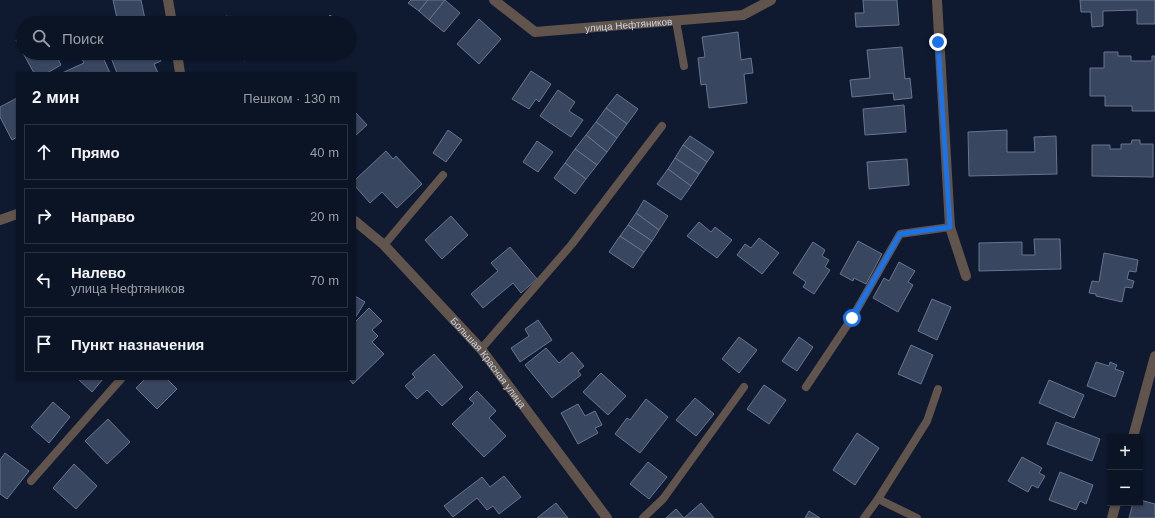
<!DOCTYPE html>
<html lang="ru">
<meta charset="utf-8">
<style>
body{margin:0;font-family:Helvetica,sans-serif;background:#192131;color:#f1f3f6}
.controls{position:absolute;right:12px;bottom:12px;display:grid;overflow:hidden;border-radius:0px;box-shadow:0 1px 3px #0004}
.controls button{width:36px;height:36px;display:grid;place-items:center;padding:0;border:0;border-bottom:1px solid #2b3341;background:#0b1424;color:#f1f3f6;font:20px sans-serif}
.stop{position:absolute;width:12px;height:12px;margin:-9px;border:3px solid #1a73e8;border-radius:50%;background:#fff}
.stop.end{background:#1a73e8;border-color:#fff;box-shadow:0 1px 4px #0008}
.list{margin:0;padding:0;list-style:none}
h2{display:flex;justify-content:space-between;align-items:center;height:52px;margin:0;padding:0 16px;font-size:17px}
h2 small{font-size:13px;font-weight:400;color:#9a9ea6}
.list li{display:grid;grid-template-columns:26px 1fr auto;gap:12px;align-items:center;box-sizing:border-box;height:56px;margin:0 8px 8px;padding:0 8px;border:1px solid #2b3341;border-radius:0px}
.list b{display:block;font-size:15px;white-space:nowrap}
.list p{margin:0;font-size:13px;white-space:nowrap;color:#9a9ea6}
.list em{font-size:13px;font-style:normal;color:#9a9ea6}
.icon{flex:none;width:22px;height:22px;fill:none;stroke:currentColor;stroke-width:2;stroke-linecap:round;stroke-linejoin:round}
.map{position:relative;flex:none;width:1155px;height:518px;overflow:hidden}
.search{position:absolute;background:#0b1424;box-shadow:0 1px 3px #0004;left:16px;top:16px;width:340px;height:44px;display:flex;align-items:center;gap:10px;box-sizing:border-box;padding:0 14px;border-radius:22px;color:#9a9ea6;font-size:15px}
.panel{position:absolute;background:#0b1424;box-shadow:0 1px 3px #0004;left:16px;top:72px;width:340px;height:308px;border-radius:0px}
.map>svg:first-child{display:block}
.building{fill:#39465f;stroke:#667590}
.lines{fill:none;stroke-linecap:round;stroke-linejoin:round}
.service{stroke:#60544c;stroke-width:8}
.minor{stroke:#60544c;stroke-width:10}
.route{stroke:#1a73e8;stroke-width:5}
.labels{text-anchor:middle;stroke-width:3;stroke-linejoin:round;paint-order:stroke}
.street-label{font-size:10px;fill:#cad3e2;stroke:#03060e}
</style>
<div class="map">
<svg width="1155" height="518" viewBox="0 0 1155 518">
<rect width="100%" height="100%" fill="#0f1a30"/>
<g class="building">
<polygon points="113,0 141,0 145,19 118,23"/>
<polygon points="411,0 428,0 419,11 408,3"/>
<polygon points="428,0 445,0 429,20 419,11"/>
<polygon points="445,0 460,13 444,32 429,20"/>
<polygon points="863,0 897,0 899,25 856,27 855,13 864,13"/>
<polygon points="1080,0 1155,0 1155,24 1137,24 1137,10 1103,11 1103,26 1092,27 1091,12 1081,12"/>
<polygon points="330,15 340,23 323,23"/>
<polygon points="226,16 247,23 223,23"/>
<polygon points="479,19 501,39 479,64 457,44"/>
<polygon points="738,32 741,60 751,58 753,73 744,74 747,103 709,108 706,84 701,85 698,58 705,57 702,37"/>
<polygon points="23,36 23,53 16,40"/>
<polygon points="902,47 905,79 910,78 912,98 894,100 893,93 852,97 850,80 870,78 867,50"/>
<polygon points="1104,52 1118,52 1118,56 1131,56 1131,61 1152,61 1152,56 1155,56 1155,111 1132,111 1132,106 1105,106 1105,96 1090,96 1090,68 1104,68"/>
<polygon points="23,53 55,53 61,65 47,73 34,73"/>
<polygon points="90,53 101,53 110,73 62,73 84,63 81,57"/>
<polygon points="115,53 157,53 161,61 154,64 158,73 117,73 110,55"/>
<polygon points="196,53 215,53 213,59"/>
<polygon points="225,53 248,53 245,60"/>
<polygon points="531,71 551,84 539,102 536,99 529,109 512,99"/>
<polygon points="558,90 575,102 569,111 583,120 571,137 540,116"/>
<polygon points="617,94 638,109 627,124 606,108"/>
<polygon points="17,98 17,137 12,140 0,117 0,107"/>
<polygon points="904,105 906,132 865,135 863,109"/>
<polygon points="606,108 627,124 617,138 596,122"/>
<polygon points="355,112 367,125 355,136"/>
<polygon points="596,122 617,138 607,152 586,135"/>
<polygon points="448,130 462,140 446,162 433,153"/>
<polygon points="1007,130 1007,152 1035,152 1034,137 1056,136 1057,174 969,176 968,132"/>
<polygon points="586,135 607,152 597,165 575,149"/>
<polygon points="690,136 714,152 707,162 683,145"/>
<polygon points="1132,140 1140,140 1140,144 1153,144 1153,177 1092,176 1092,145 1110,145 1110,149 1121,149 1121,144 1131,144"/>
<polygon points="537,141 553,152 538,172 523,162"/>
<polygon points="683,145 707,162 699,174 675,158"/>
<polygon points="575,149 597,165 586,179 565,163"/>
<polygon points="386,151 393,159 396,156 422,184 397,208 382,192 370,203 355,186 355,180"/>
<polygon points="675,158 699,174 691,186 668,169"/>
<polygon points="907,159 909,185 869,189 867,162"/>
<polygon points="565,163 586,179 575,194 554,178"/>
<polygon points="668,169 691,186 681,200 657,184"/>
<polygon points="644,200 668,216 659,230 636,213"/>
<polygon points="636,213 659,230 652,241 628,225"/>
<polygon points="451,216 468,235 442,259 425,240"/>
<polygon points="699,222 711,232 715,227 732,240 717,258 687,236"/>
<polygon points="628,225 652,241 644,252 620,236"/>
<polygon points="620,236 644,252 633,268 609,252"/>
<polygon points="759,238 779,253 762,274 737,255 745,244 751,248"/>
<polygon points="1034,239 1060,239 1061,269 979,271 979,243 1022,242 1022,255 1035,255"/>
<polygon points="858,241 882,254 866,284 854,278 853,281 840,274"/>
<polygon points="813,242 825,250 822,256 829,260 825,267 830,270 814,294 803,287 806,282 793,273"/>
<polygon points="510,247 537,279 521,293 513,283 483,308 471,294 498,271 491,263"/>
<polygon points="1104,253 1138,260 1136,272 1129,271 1127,279 1134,281 1132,288 1125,287 1122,302 1096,296 1096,294 1089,293 1092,281 1099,282"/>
<polygon points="899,262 915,271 908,282 913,285 898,312 873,298 884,278 889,281"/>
<polygon points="355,296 365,302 355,318"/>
<polygon points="932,299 951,307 937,340 918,331"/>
<polygon points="369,308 382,321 372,330 378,336 372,342 384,354 353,384 349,379 355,379 355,322"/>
<polygon points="538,320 552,340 520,362 511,348 529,336 525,329"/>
<polygon points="739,337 757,350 739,373 722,359"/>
<polygon points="799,337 813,347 797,371 782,361"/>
<polygon points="911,345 933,355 921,384 898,374"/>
<polygon points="546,348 559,363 572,352 584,366 578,371 581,375 552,398 525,365"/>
<polygon points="434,354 463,387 442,406 427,390 417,399 405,386 415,377 412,374"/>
<polygon points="1096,362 1109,366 1110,362 1117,365 1115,369 1124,372 1115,397 1087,386"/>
<polygon points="601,373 626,396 608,415 583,392"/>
<polygon points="78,379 103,379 92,392"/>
<polygon points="145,379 167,379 177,389 157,409 136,388"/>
<polygon points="1049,380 1084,395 1074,418 1039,403"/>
<polygon points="764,385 786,400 769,424 747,409"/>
<polygon points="477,391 496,411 489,418 506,436 484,457 452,424 474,403 469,399"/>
<polygon points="695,398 714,414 696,436 676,420"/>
<polygon points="646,399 668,417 640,453 615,434 627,418 630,420"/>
<polygon points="53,402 70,417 49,443 31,427"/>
<polygon points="578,404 585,416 595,411 602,425 595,428 598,433 578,444 561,413"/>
<polygon points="108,419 130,442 107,464 85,441"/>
<polygon points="1056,422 1100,439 1092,461 1047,444"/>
<polygon points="857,433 879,448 855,485 833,470"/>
<polygon points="5,453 29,471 7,499 0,494 0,460"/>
<polygon points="1022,457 1042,468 1039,473 1045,476 1038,488 1032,485 1028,492 1008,481"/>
<polygon points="648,462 667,477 649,499 630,484"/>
<polygon points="74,464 97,486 76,509 53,488"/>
<polygon points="1060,472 1093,485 1086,504 1080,501 1076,510 1049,500"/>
<polygon points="504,476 521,497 499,514 493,506 487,510 477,498 453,517 444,506 482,477 490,487"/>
<polygon points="1140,500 1155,504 1155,518 1129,518 1133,503 1140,503"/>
<polygon points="556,503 568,518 537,518"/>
<polygon points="701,503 714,518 684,518"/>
<polygon points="676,509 684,518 666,518"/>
<polygon points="809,511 820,518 805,518"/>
</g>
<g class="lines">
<g class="service">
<polyline points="676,21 684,66"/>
<polyline points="384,245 443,175"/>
<polyline points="481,349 572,244 662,126"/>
<polyline points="806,387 852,318 900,234 950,227"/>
<polyline points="31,481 121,379"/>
<polyline points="643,518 663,499 744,387"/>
<polyline points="864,518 878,499"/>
<polyline points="917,518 878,499 927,421 938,389"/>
</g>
<g class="minor">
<polyline points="168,0 172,23"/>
<path id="s1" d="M494,0l41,32 208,-17 28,-15"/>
<polyline points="937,0 950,227 966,276"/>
<polyline points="177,53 180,73"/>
<polyline points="0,220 17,214"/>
<path id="s2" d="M355,221l29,24 97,104 126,169"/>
<polyline points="1133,437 1155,356"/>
<polyline points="1112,518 1116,503"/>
</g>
</g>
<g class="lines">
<polyline class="route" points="852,318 900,234 950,227 938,42"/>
</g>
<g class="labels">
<g class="street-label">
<text dy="4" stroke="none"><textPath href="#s1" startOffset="146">улица Нефтяников</textPath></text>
<text dy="4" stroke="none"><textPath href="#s2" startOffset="195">Большая Красная улица</textPath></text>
</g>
</g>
</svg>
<div class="controls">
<button>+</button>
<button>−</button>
</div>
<div class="stop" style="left:852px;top:318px"></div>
<div class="stop end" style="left:938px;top:42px"></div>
<div class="search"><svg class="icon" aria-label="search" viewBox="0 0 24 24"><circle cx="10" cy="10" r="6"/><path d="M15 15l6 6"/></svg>Поиск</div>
<section class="panel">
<h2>2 мин<small>Пешком · 130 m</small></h2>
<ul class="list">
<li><svg class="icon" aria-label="ahead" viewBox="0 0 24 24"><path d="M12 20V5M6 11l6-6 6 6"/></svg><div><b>Прямо</b></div><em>40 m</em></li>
<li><svg class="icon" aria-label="right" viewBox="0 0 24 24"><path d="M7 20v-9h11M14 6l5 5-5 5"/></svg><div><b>Направо</b></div><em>20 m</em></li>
<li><svg class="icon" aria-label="left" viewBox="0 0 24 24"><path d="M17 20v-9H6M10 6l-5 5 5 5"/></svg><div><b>Налево</b><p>улица Нефтяников</p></div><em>70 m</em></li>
<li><svg class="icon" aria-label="arrive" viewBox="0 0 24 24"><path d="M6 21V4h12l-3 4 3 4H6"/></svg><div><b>Пункт назначения</b></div></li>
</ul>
</section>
</div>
